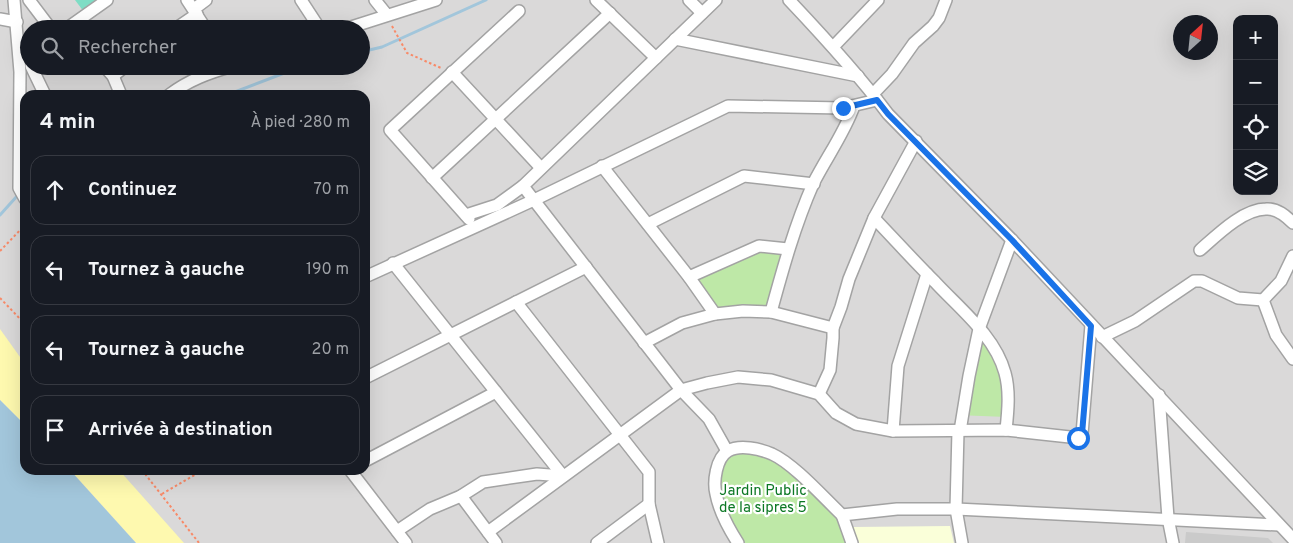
<!DOCTYPE html>
<html lang="fr">
<meta charset="utf-8">
<style>
body{margin:0;font-family:Overpass,sans-serif;background:#242831;color:#f1f3f6}
.controls{position:absolute;right:15px;top:15px;display:grid;overflow:hidden;border-radius:10px;box-shadow:0 5px 20px #0002}
.controls button{width:45px;height:45px;display:grid;place-items:center;padding:0;border:0;border-bottom:1px solid #363941;background:#171b24;color:#f1f3f6;font:25px sans-serif}
.compass{position:absolute;left:1173px;top:15px;width:45px;height:45px;border-radius:50%;background:#171b24;box-shadow:0 5px 20px #0002;rotate:27deg}
.stop{position:absolute;width:15px;height:15px;margin:-11px;border:4px solid #1a73e8;border-radius:50%;background:#fff}
.stop.end{background:#1a73e8;border-color:#fff;box-shadow:0 1px 5px #0008}
.list{margin:0;padding:0;list-style:none}
h2{display:flex;justify-content:space-between;align-items:center;height:65px;margin:0;padding:0 20px;font-size:21px}
h2 small{font-size:16px;font-weight:400;color:#9ea1a6}
.list li{display:grid;grid-template-columns:32px 1fr auto;gap:15px;align-items:center;box-sizing:border-box;height:70px;margin:0 10px 10px;padding:0 10px;border:1px solid #363941;border-radius:15px}
.list b{display:block;font-size:19px;white-space:nowrap}
.list em{font-size:16px;font-style:normal;color:#9ea1a6}
.icon{flex:none;width:28px;height:28px;fill:none;stroke:currentColor;stroke-width:2;stroke-linecap:round;stroke-linejoin:round}
.map{position:relative;flex:none;width:1293px;height:543px;overflow:hidden}
.search{position:absolute;background:#171b24;box-shadow:0 5px 20px #0002;left:20px;top:20px;width:350px;height:55px;display:flex;align-items:center;gap:12px;box-sizing:border-box;padding:0 18px;border-radius:28px;color:#9ea1a6;font-size:19px}
.panel{position:absolute;background:#171b24;box-shadow:0 5px 20px #0002;left:20px;top:90px;width:350px;height:385px;border-radius:15px}
.map>svg:first-child{display:block}
.residential{fill:#dad9d9;fill-rule:evenodd}
.education{fill:#faffd9}
.religious{fill:#cacaca}
.grass{fill:#bee8a7}
.sand{fill:#fef9af}
.pitch{fill:#7fddc5}
.water{fill:#a2c6db}
.lines{fill:none;stroke-linecap:round;stroke-linejoin:round}
.stream{stroke:#a2c6db;stroke-width:3}
.minor-casing{stroke:#a3a3a3;stroke-width:14}
.path{stroke:#f88a68;stroke-width:2;stroke-dasharray:2.5 2.5;stroke-linecap:butt}
.minor{stroke:#fff;stroke-width:11}
.route{stroke:#1a73e8;stroke-width:6}
.labels{text-anchor:middle;stroke-width:4.5;stroke-linejoin:round;paint-order:stroke}
.park-label{font-size:15px;fill:#0c7824;stroke:#fff}
</style>
<div class="map">
<svg width="1293" height="543" viewBox="0 0 1293 543">
<rect width="100%" height="100%" fill="#edebe2"/>
<path class="residential" d="M0,0h1293v543h-1157l-66,-73h295v-375h-340v330l-25,-25zM1237,19h37v172h-37zM1180,22h30v30h-30zM29,29h332v37h-332z"/>
<polygon class="education" points="950,526 954,543 856,543 853,527"/>
<polygon class="religious" points="1186,532 1268,538 1273,543 1185,543"/>
<g class="grass">
<polygon points="760,249 786,249 770,310 713,313 692,281"/>
<polygon points="976,330 1004,373 1007,417 956,415"/>
<polygon points="756,449 787,462 841,515 851,543 735,543 720,511 717,475 728,452"/>
</g>
<g class="sand">
<polygon points="0,329 25,364 25,425 0,400"/>
<polygon points="70,470 119,470 184,543 136,543"/>
</g>
<polygon class="pitch" points="75,0 100,0 84,12"/>
<polygon class="water" points="0,400 25,425 25,470 70,470 136,543 0,543"/>
<g class="lines">
<g class="stream">
<polyline points="361,52 382,47 486,0"/>
<polyline points="227,95 287,72 308,66"/>
<polyline points="0,215 18,195"/>
</g>
<defs>
<g id="minor">
<polyline points="14,0 20,72 19,188 25,199"/>
<polyline points="29,0 51,29"/>
<polyline points="187,0 206,29"/>
<polyline points="301,0 320,29"/>
<polyline points="375,0 387,15"/>
<polyline points="596,0 656,58"/>
<polyline points="689,0 702,13"/>
<path d="M789,0c35,37 69,74 99,114l124,126 281,299"/>
<polyline points="194,9 206,0"/>
<polyline points="0,19 17,22"/>
<polyline points="66,29 107,0"/>
<polyline points="175,29 197,14"/>
<polyline points="345,29 436,0"/>
<polyline points="675,39 858,76"/>
<polyline points="833,47 878,0"/>
<polyline points="31,66 45,95"/>
<polyline points="104,66 113,76 121,95"/>
<polyline points="452,72 541,168"/>
<polyline points="113,76 126,66"/>
<polyline points="873,94 892,74 914,43 933,26 939,18 946,0"/>
<path d="M169,95c20,-15 39,-22 64,-29"/>
<polyline points="602,166 689,277 715,314"/>
<polyline points="432,178 610,13"/>
<polyline points="523,186 681,390 709,419 727,451"/>
<polyline points="466,215 497,205 523,186 716,0"/>
<path d="M874,218c20,21 40,43 61,64 25,27 60,54 70,91 5,18 3,38 1,57"/>
<polyline points="469,219 390,130 519,11"/>
<polyline points="648,224 744,176 814,184"/>
<path d="M1200,250c17,-15 43,-41 66,-41 11,-1 20,7 27,14"/>
<polyline points="393,263 563,476"/>
<polyline points="365,277 534,200 728,106 843,108 877,100"/>
<polyline points="689,277 759,246 788,249"/>
<polyline points="1263,300 1276,335 1293,359"/>
<polyline points="516,302 649,472 649,504 658,543"/>
<path d="M771,312c12,-44 24,-87 42,-128 13,-26 31,-50 41,-78"/>
<polyline points="1102,337 1135,321 1194,281 1202,281 1238,298 1263,300 1281,281 1293,256"/>
<polyline points="644,343 682,323 715,314 743,311 771,312 833,328"/>
<polyline points="365,378 586,267"/>
<polyline points="819,394 830,370 833,338 833,328 841,307 849,279 874,218 916,141"/>
<polyline points="1159,395 1168,518 1173,543"/>
<polyline points="893,431 898,366 927,274"/>
<polyline points="958,431 956,509 962,543"/>
<polyline points="960,431 969,376 979,329 1012,240"/>
<polyline points="365,461 496,392"/>
<polyline points="350,470 406,543"/>
<polyline points="461,496 496,543"/>
<polyline points="842,515 852,543"/>
<polyline points="397,531 430,509 461,496 483,482 537,474 563,476"/>
<polyline points="488,532 681,390 707,383 738,377 771,380 819,394 836,413 856,424 893,431 1006,430 1079,438 1082,434 1091,325"/>
<polyline points="597,543 649,504"/>
<path d="M738,543c-9,-14 -19,-33 -22,-49 -3,-12 0,-36 12,-43 12,-7 32,-2 44,3 22,10 52,44 70,61l55,-6h59l323,16"/>
</g>
</defs>
<use href="#minor" class="minor-casing"/>
<g class="path">
<polyline points="392,26 407,53 441,68"/>
<polyline points="0,251 25,225"/>
<polyline points="0,298 25,324"/>
<polyline points="142,470 199,543"/>
<polyline points="162,494 203,470"/>
</g>
<use href="#minor" class="minor"/>
</g>
<g class="lines">
<polyline class="route" points="843,108 877,100 888,114 1012,240 1091,326 1082,434 1078,438"/>
</g>
<g class="labels">
<g class="park-label">
<text x="763" y="495">Jardin Public<tspan x="763" dy="17">de la sipres 5</tspan></text>
</g>
</g>
</svg>
<div class="controls">
<button>+</button>
<button>−</button>
<button><svg class="icon" aria-label="locate" viewBox="0 0 24 24"><circle cx="12" cy="12" r="6"/><path d="M12 2v4M12 18v4M2 12h4M18 12h4"/></svg></button>
<button><svg class="icon" aria-label="layers" viewBox="0 0 24 24"><path d="M12 4l9 5-9 5-9-5zM3 14l9 5 9-5"/></svg></button>
</div>
<svg class="compass" viewBox="-18 -18 36 36"><path d="M0-13l5 13h-10z" fill="#e53935"/><path d="M0 13l5-13h-10z" fill="#9ea1a6"/></svg>
<div class="stop" style="left:1078px;top:438px"></div>
<div class="stop end" style="left:843px;top:108px"></div>
<div class="search"><svg class="icon" aria-label="search" viewBox="0 0 24 24"><circle cx="10" cy="10" r="6"/><path d="M15 15l6 6"/></svg>Rechercher</div>
<section class="panel">
<h2>4 min<small>À pied · 280 m</small></h2>
<ul class="list">
<li><svg class="icon" aria-label="ahead" viewBox="0 0 24 24"><path d="M12 20V5M6 11l6-6 6 6"/></svg><div><b>Continuez</b></div><em>70 m</em></li>
<li><svg class="icon" aria-label="left" viewBox="0 0 24 24"><path d="M17 20v-9H6M10 6l-5 5 5 5"/></svg><div><b>Tournez à gauche</b></div><em>190 m</em></li>
<li><svg class="icon" aria-label="left" viewBox="0 0 24 24"><path d="M17 20v-9H6M10 6l-5 5 5 5"/></svg><div><b>Tournez à gauche</b></div><em>20 m</em></li>
<li><svg class="icon" aria-label="arrive" viewBox="0 0 24 24"><path d="M6 21V4h12l-3 4 3 4H6"/></svg><div><b>Arrivée à destination</b></div></li>
</ul>
</section>
</div>
